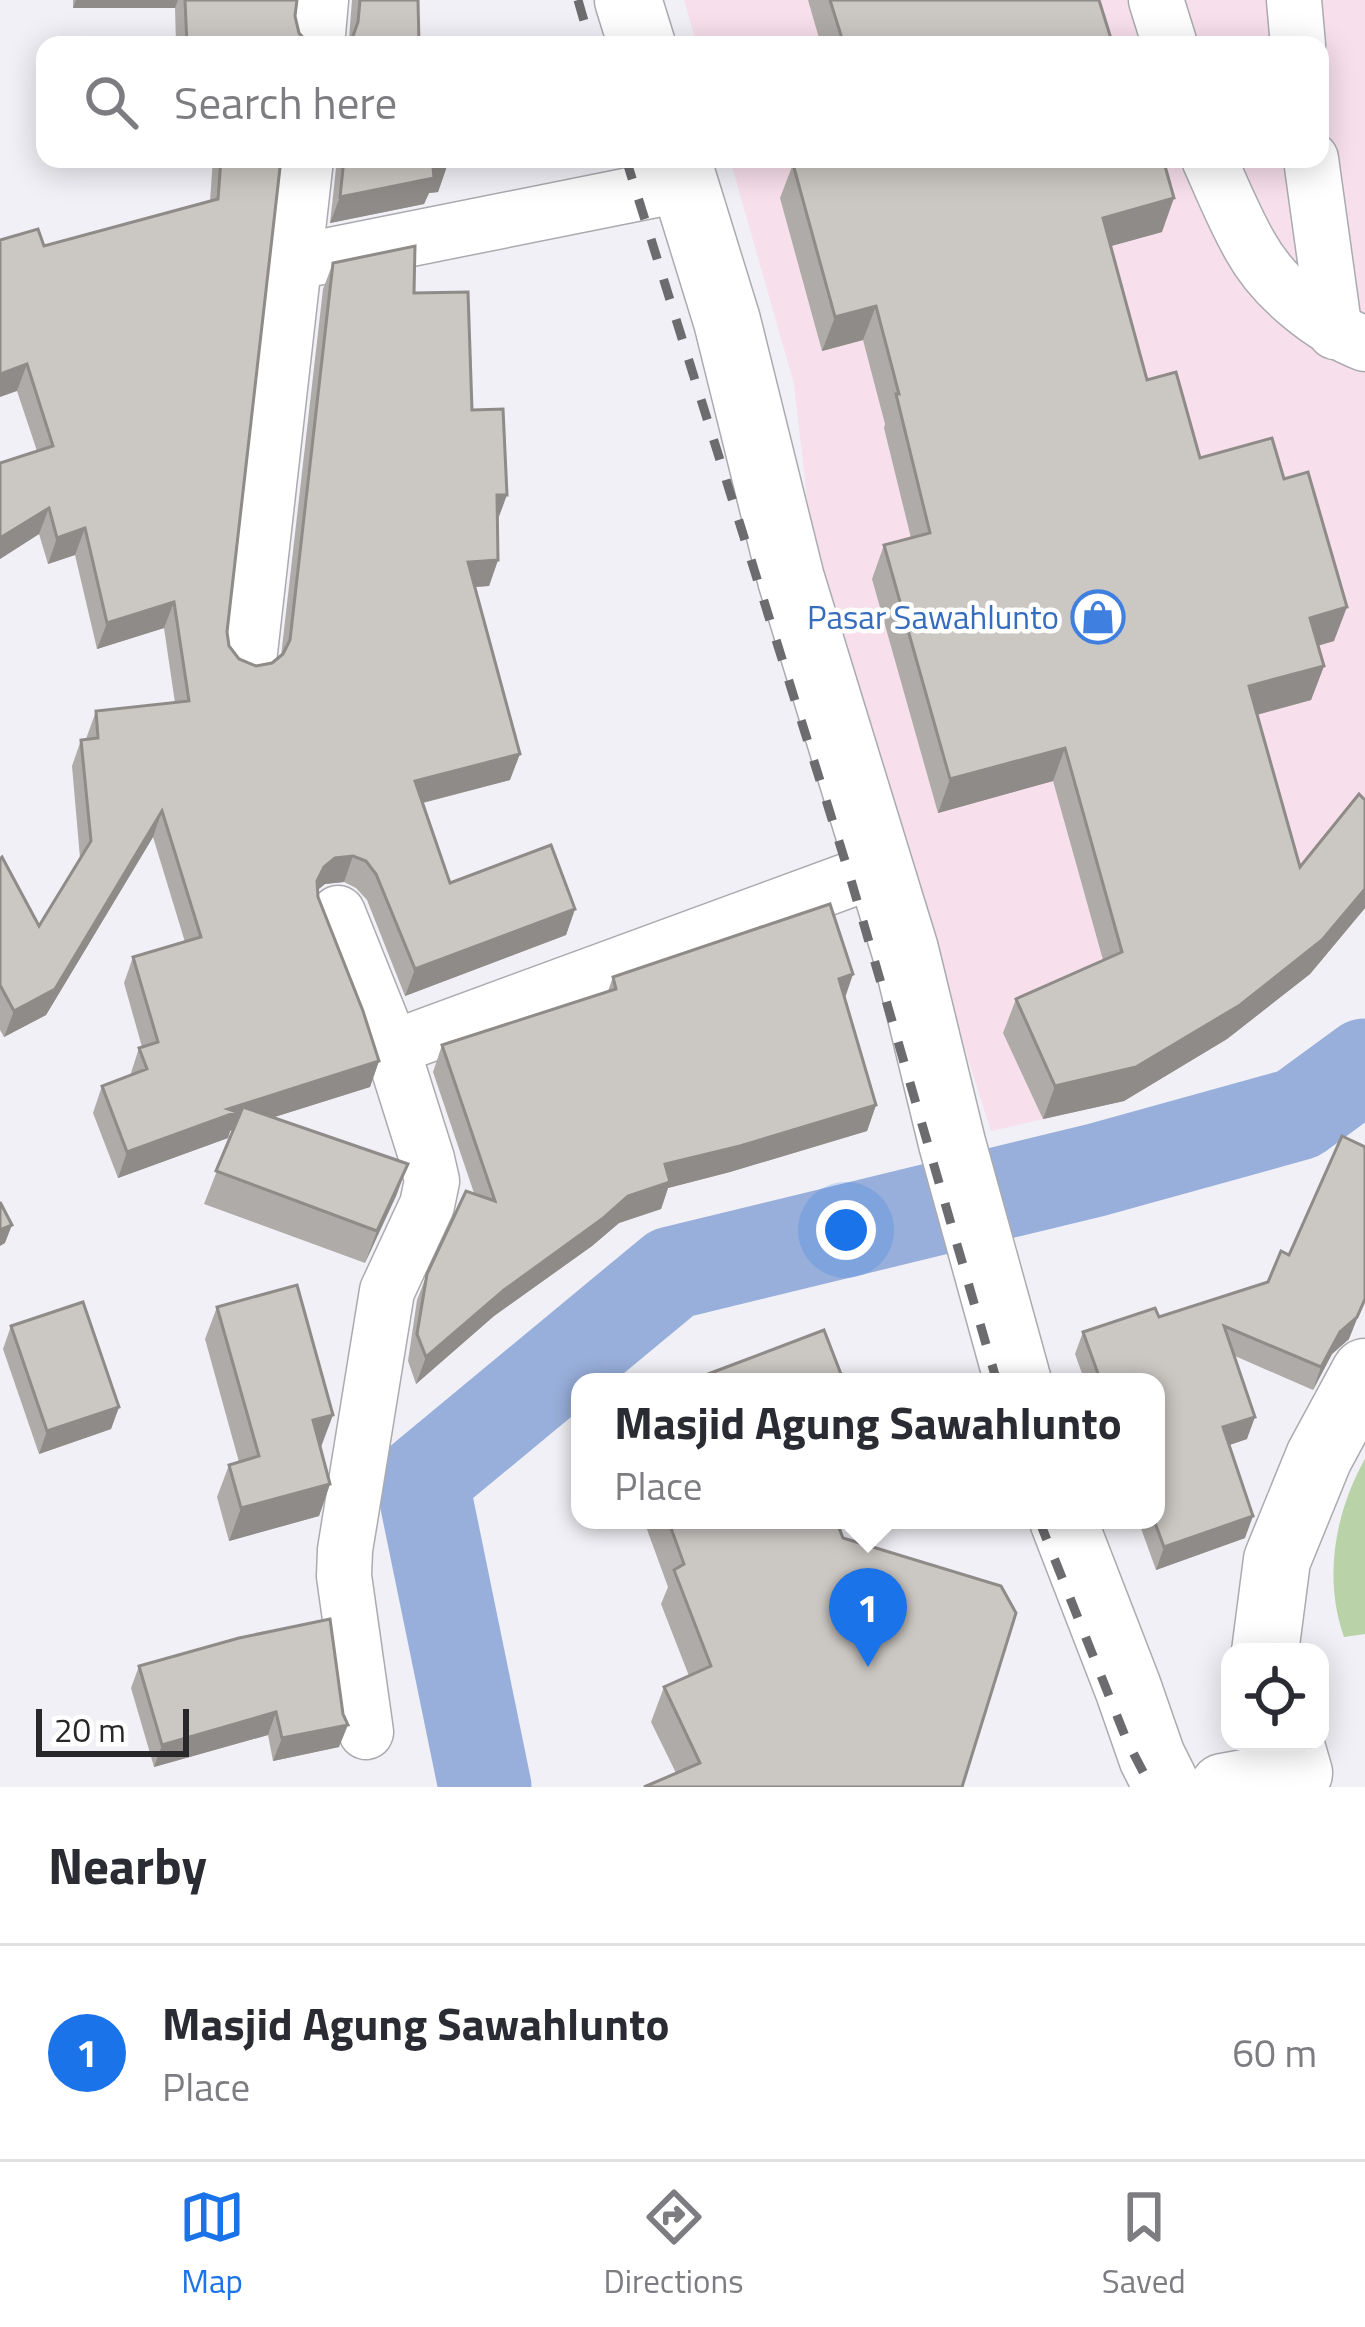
<!DOCTYPE html>
<html lang="en">
<head>
<meta charset="utf-8">
<style>
	:root { --surface:#fff; --page:#f2f2f3; --text:#2b2b33; --muted:#7c7c81; --line:#e1e1e2; --accent:#1a73e8 }
	body { margin:0; font-family:"Titillium Web",sans-serif; background:var(--page); color:var(--text) }
	.controls { position:absolute; right:36px; bottom:36px; display:grid; overflow:hidden; border-radius:24px; box-shadow:0 6px 30px #0003 }
	.controls button { width:108px; height:108px; display:grid; place-items:center; padding:0; border:0; border-bottom:3px solid var(--line); background:var(--surface); color:var(--text); font:60px sans-serif }
	.scale { position:absolute; left:36px; bottom:30px; width:153px; box-sizing:border-box; padding-left:12px; border:6px solid #28282a; border-top:0; font-size:33px; line-height:42px; white-space:nowrap; color:#28282a; -webkit-text-stroke:9px #fff; paint-order:stroke }
	.you { position:absolute; left:846px; top:1230px; width:42px; height:42px; margin:-30px; border:9px solid #fff; border-radius:50%; background:#1a73e8; box-shadow:0 0 0 18px #1a73e833 }
	.badge { display:grid; place-items:center; width:78px; height:78px; border-radius:50%; background:var(--accent); color:#fff; font-size:39px; font-weight:700 }
	.pin { position:absolute; translate:-50% -99px; filter:drop-shadow(0 3px 6px #0008) }
	.pin::after { content:''; position:absolute; top:63px; width:42px; height:36px; background:inherit; clip-path:polygon(0 0,100% 0,50% 100%) }
	.popup { position:absolute; left:571px; top:1373px; width:594px; height:156px; box-sizing:border-box; display:grid; place-content:center; border-radius:24px; background:var(--surface); filter:drop-shadow(0 3px 9px #0005); font-size:39px; white-space:nowrap; color:var(--muted) }
	.popup b { font-size:45px; color:var(--text) }
	.popup::after { content:''; position:absolute; left:50%; top:100%; margin-left:-24px; border:24px solid transparent; border-top-color:var(--surface) }
	.list { margin:0; padding:0; list-style:none }
	h2 { display:flex; justify-content:space-between; align-items:center; height:156px; margin:0; padding:0 48px; font-size:51px }
	h2 small { font-size:39px; font-weight:400; color:var(--muted) }
	.list li { display:grid; grid-template-columns:78px 1fr auto; gap:36px; align-items:center; box-sizing:border-box; height:216px; padding:0 48px; border-top:3px solid var(--line) }
	.list b { display:block; font-size:45px; white-space:nowrap }
	.list p { margin:0; font-size:39px; white-space:nowrap; color:var(--muted) }
	.list em { font-size:39px; font-style:normal; color:var(--muted) }
	.icon { flex:none; width:66px; height:66px; fill:none; stroke:currentColor; stroke-width:2; stroke-linecap:round; stroke-linejoin:round }
	.map { position:relative; flex:none; width:1365px; height:1787px; overflow:hidden }
	.search { position:absolute; background:var(--surface); box-shadow:0 6px 30px #0003; left:36px; right:36px; top:36px; height:132px; display:flex; align-items:center; gap:30px; box-sizing:border-box; padding:0 42px; border-radius:24px; color:var(--muted); font-size:45px }
	.sheet { height:372px; background:var(--surface) }
	nav { display:flex; justify-content:space-around; align-items:center; box-sizing:border-box; height:168px; border-top:3px solid var(--line); background:var(--surface); font-size:33px; color:var(--muted) }
	nav a { display:grid; justify-items:center; gap:6px }
	nav .on { color:var(--accent) }
	.map>svg:first-child { display:block }
</style>
</head>
<body>
<div class="map">
<svg width="1365" height="1787" viewBox="0 0 1365 1787">
	<rect width="100%" height="100%" fill="#f0f0f6"/>
	<polygon fill="#f7dfeb" points="684,0 1365,0 1365,908 1310,974 1227,1039 1124,1101 991,1131 848,684 813,550 794,384 730,159 1320,159 1320,45 697,45"/>
	<path fill="#b9d2a7" d="M1365,1459v175l-21,3c-21,-59 -9,-125 21,-178z"/>
	<g fill="none" stroke-linecap="round" stroke-linejoin="round">
		<polyline stroke="#98afdb" stroke-width="93" points="485,1787 422,1480 672,1273 1096,1170 1298,1114 1365,1065"/>
		<g stroke="#aaabaf" stroke-width="57">
			<g id="street">
				<polyline points="1156,0 1170,45"/>
				<polyline points="1294,0 1298,45"/>
				<polyline points="317,45 321,0"/>
				<path d="M1209,159c13,29 25,59 41,87 23,42 71,81 115,98"/>
				<polyline points="1311,159 1335,332"/>
				<polyline points="296,262 685,184"/>
				<polyline points="249,661 306,159"/>
				<polyline points="338,913 392,1048 427,1159 432,1181 427,1205 387,1291 345,1550 344,1576 366,1732"/>
				<polyline points="392,1048 879,869"/>
			</g>
		</g>
		<g stroke="#aaabaf" stroke-width="69">
			<g id="secondary">
				<polyline points="628,0 642,45"/>
				<polyline points="677,159 727,321 791,579 905,950 952,1143 1018,1382"/>
				<polyline points="1063,1520 1128,1688 1152,1757 1167,1787"/>
				<polyline points="1265,1652 1277,1560 1319,1457 1365,1372"/>
				<polyline points="1223,1787 1299,1773 1290,1742"/>
			</g>
		</g>
		<use href="#street" stroke="#fff" stroke-width="54"/>
		<use href="#secondary" stroke="#fff" stroke-width="66"/>
		<g stroke="#6c6c6f" stroke-width="9" stroke-dasharray="21 21" stroke-linecap="butt">
			<polyline points="578,0 591,45"/>
			<polyline points="626,159 851,880 997,1382"/>
			<polyline points="1039,1520 1127,1741 1151,1787"/>
		</g>
	</g>
	<g fill="#afaba8">
		<polygon points="73,0 297,0 295,16 299,33 310,45 176,45 175,8 73,8"/>
		<polygon points="352,0 418,0 419,44 349,39"/>
		<polygon points="808,0 1099,0 1113,45 821,45"/>
		<polygon points="213,159 281,159 227,632 229,646 239,659 256,666 272,663 281,656 323,289 333,263 414,293 472,410 498,520 498,560 489,586 475,587 510,780 423,803 450,883 575,909 566,935 405,996 367,900 356,888 344,882 325,884 317,890 318,897 379,1061 370,1087 274,1117 408,1164 396,1196 365,1263 204,1204 233,1130 230,1131 228,1138 118,1178 93,1113 102,1086 130,1076 139,1048 142,1047 124,983 133,957 185,942 153,837 46,1015 4,1037 0,1030 0,859 39,926 80,858 72,766 81,740 86,739 96,711 175,703 164,628 97,649 75,555 48,564 39,534 0,559 0,463 37,451 17,391 44,246 210,201"/>
		<polygon points="337,159 447,159 447,166 438,192 429,193 424,204 330,223"/>
		<polygon points="793,164 1162,232 1110,246 1147,380 1200,458 1334,641 1318,646 1324,666 1311,700 1257,715 1300,867 1365,800 1365,908 1310,974 1227,1039 1124,1101 1043,1119 1003,1033 1016,999 1103,960 1053,781 938,813 872,579 884,545 911,538 884,428 885,424 863,340 822,351 780,198"/>
		<polygon points="853,974 844,998 876,1105 867,1131 730,1172 668,1188 661,1209 619,1223 592,1246 494,1316 416,1384 408,1361 417,1300 427,1274 474,1193 433,1072 442,1045 608,991 613,977"/>
		<polygon points="1268,1282 1349,1339 1332,1354 1313,1390 1235,1356 1247,1439 1229,1445 1245,1538 1156,1570 1138,1520 1156,1520 1156,1382 1085,1382 1075,1354 1083,1332 1159,1317"/>
		<polygon points="217,1307 321,1447 330,1484 319,1516 229,1541 217,1497 229,1465 239,1462 205,1339"/>
		<polygon points="11,1326 119,1407 111,1429 39,1454 3,1349"/>
		<polygon points="635,1520 836,1520 843,1538 1016,1613 676,1773 651,1722 664,1687 689,1676 661,1604 668,1587 645,1524 638,1527"/>
		<polygon points="239,1638 339,1747 273,1761 268,1735 154,1767 131,1688 139,1666"/>
	</g>
	<g fill="#8e8b88">
		<polygon points="76,0 178,0 175,8 73,8"/>
		<polygon points="447,166 438,192 429,193 424,204 330,223 340,197 433,167"/>
		<polygon points="1174,198 1162,232 1090,252 1103,218"/>
		<polygon points="876,306 863,340 822,351 835,317"/>
		<polygon points="27,364 17,391 0,397 0,374"/>
		<polygon points="497,495 507,495 497,522"/>
		<polygon points="49,508 39,534 0,559 0,538"/>
		<polygon points="85,528 75,555 48,564 57,538"/>
		<polygon points="498,560 489,586 459,588 468,562"/>
		<polygon points="174,602 164,628 97,649 107,623"/>
		<polygon points="1347,607 1334,641 1298,651 1310,618"/>
		<polygon points="1324,666 1311,700 1237,720 1249,686"/>
		<polygon points="1065,748 1053,781 938,813 950,779"/>
		<polygon points="520,754 510,780 406,807 415,781"/>
		<polygon points="162,811 153,837 46,1015 4,1037 14,1011"/>
		<polygon points="353,856 344,882 325,884 314,893 317,881 324,867 335,858"/>
		<polygon points="1365,889 1365,908 1310,974 1227,1039 1124,1101 1043,1119 1055,1086"/>
		<polygon points="575,909 566,935 405,996 415,969"/>
		<polygon points="853,974 844,1001 839,979"/>
		<polygon points="379,1061 370,1087 230,1131 228,1138 118,1178 127,1152 228,1109"/>
		<polygon points="876,1105 867,1131 730,1172 668,1188 661,1209 619,1223 592,1246 494,1316 416,1384 426,1357 504,1290 665,1164"/>
		<polygon points="408,1164 396,1196 365,1263 377,1231"/>
		<polygon points="12,1225 5,1243 0,1246 0,1230"/>
		<polygon points="1365,1299 1349,1339 1332,1354 1313,1390 1321,1367 1340,1332"/>
		<polygon points="119,1407 111,1429 39,1454 47,1431"/>
		<polygon points="333,1415 321,1447 313,1420"/>
		<polygon points="1255,1417 1247,1439 1215,1450 1223,1427"/>
		<polygon points="330,1484 319,1516 229,1541 241,1508"/>
		<polygon points="1253,1516 1245,1538 1156,1570 1164,1547"/>
		<polygon points="276,1712 268,1735 154,1767 162,1745"/>
		<polygon points="348,1725 339,1747 273,1761 282,1738"/>
	</g>
	<g fill="#cbc7c3" stroke="#8e8b88" stroke-width="3">
		<polygon points="185,0 297,0 295,16 299,33 310,45 187,45"/>
		<polygon points="360,0 418,0 419,44 443,43 443,45 343,45 353,36 358,22"/>
		<polygon points="830,0 1099,0 1113,45 844,45"/>
		<polygon points="221,159 281,159 227,632 229,646 239,659 256,666 272,663 283,654 290,640 333,263 415,246 414,293 468,292 472,410 503,409 507,495 497,495 498,560 468,562 520,754 415,781 450,883 551,845 575,909 415,969 376,874 366,861 353,856 335,858 324,867 317,881 318,897 363,1011 379,1061 228,1109 237,1112 127,1152 102,1086 147,1069 139,1048 158,1042 133,957 201,937 162,811 55,989 14,1011 0,985 0,859 2,857 39,926 91,841 81,740 98,738 96,711 189,701 174,602 107,623 85,528 57,538 49,508 0,538 0,463 53,446 27,364 0,374 0,240 38,229 44,246 218,199"/>
		<polygon points="344,159 447,159 447,166 433,167 434,178 340,197"/>
		<polygon points="812,159 1163,159 1174,198 1103,218 1147,380 1176,372 1200,458 1272,438 1284,479 1308,472 1347,607 1310,618 1324,666 1249,686 1300,867 1359,794 1365,800 1365,889 1322,940 1240,1005 1136,1067 1055,1086 1016,999 1122,952 1065,748 950,779 884,545 930,533 896,394 899,394 876,306 835,317 793,164"/>
		<polygon points="830,904 853,974 839,979 876,1105 740,1146 665,1164 670,1182 628,1196 602,1219 504,1290 426,1357 417,1334 427,1274 466,1191 495,1201 442,1045 616,989 613,977"/>
		<polygon points="243,1107 408,1164 377,1231 216,1171"/>
		<polygon points="1342,1136 1365,1147 1365,1299 1357,1317 1340,1332 1321,1367 1224,1326 1255,1417 1223,1427 1253,1516 1164,1547 1154,1520 1156,1520 1156,1382 1101,1382 1083,1332 1155,1308 1159,1317 1268,1282 1281,1251 1289,1255"/>
		<polygon points="0,1202 12,1225 0,1230"/>
		<polygon points="297,1285 333,1415 313,1420 330,1484 241,1508 229,1465 259,1456 217,1307"/>
		<polygon points="83,1302 119,1407 47,1431 11,1326"/>
		<polygon points="824,1330 844,1382 687,1382"/>
		<polygon points="668,1520 836,1520 843,1538 1001,1586 1016,1613 962,1787 644,1787 700,1763 664,1687 711,1666 674,1570 684,1564"/>
		<polygon points="330,1619 343,1714 348,1725 282,1738 276,1712 162,1745 139,1666 239,1638"/>
	</g>
	<defs>
		<g id="shop-ring" transform="scale(2.7)"><circle r="9.5" fill="#fff" stroke="#3f7fe0" stroke-width="1.5"/><path d="M-5-2.5h2.3a2.7 3.5 0 0 1 5.4 0H5L5.5 6h-11ZM-1.5-2.5h3a1.5 2.3 0 0 0-3 0Z" fill="#3f7fe0"/></g>
	</defs>
	<g fill-rule="evenodd">
		<use href="#shop-ring" x="1098" y="617"/>
	</g>
	<g text-anchor="middle" dominant-baseline="central" stroke-width="9" stroke-linejoin="round" paint-order="stroke">
		<g font-size="33" fill="#366cbe" stroke="#fff" text-anchor="end">
			<text x="1059" y="617">Pasar Sawahlunto</text>
		</g>
	</g>
</svg>
<div class="controls">
<button><svg class="icon" aria-label="locate" viewBox="0 0 24 24"><circle cx="12" cy="12" r="6"/><path d="M12 2v4M12 18v4M2 12h4M18 12h4"/></svg></button>
</div>
<div class="scale">20 m</div>
<div class="you"></div>
<div class="pin badge" style="left:868px;top:1667px">1</div>
<div class="popup"><b>Masjid Agung Sawahlunto</b>Place</div>
<div class="search"><svg class="icon" aria-label="search" viewBox="0 0 24 24"><circle cx="10" cy="10" r="6"/><path d="M15 15l6 6"/></svg>Search here</div>
</div>
<section class="sheet">
<h2>Nearby<small></small></h2>
<ul class="list">
<li><span class="badge">1</span><div><b>Masjid Agung Sawahlunto</b><p>Place</p></div><em>60 m</em></li>
</ul>
</section>
<nav>
<a class="on"><svg class="icon" aria-label="map" viewBox="0 0 24 24"><path d="M3 6l6-2 6 2 6-2v14l-6 2-6-2-6 2zM9 4v14M15 6v14"/></svg>Map</a>
<a><svg class="icon" aria-label="directions" viewBox="0 0 24 24"><path d="M12 3l9 9-9 9-9-9zM9 14v-3h6M13 9l2 2-2 2"/></svg>Directions</a>
<a><svg class="icon" aria-label="saved" viewBox="0 0 24 24"><path d="M7 4h10v16l-5-4-5 4z"/></svg>Saved</a>
</nav>
</body>
</html>
